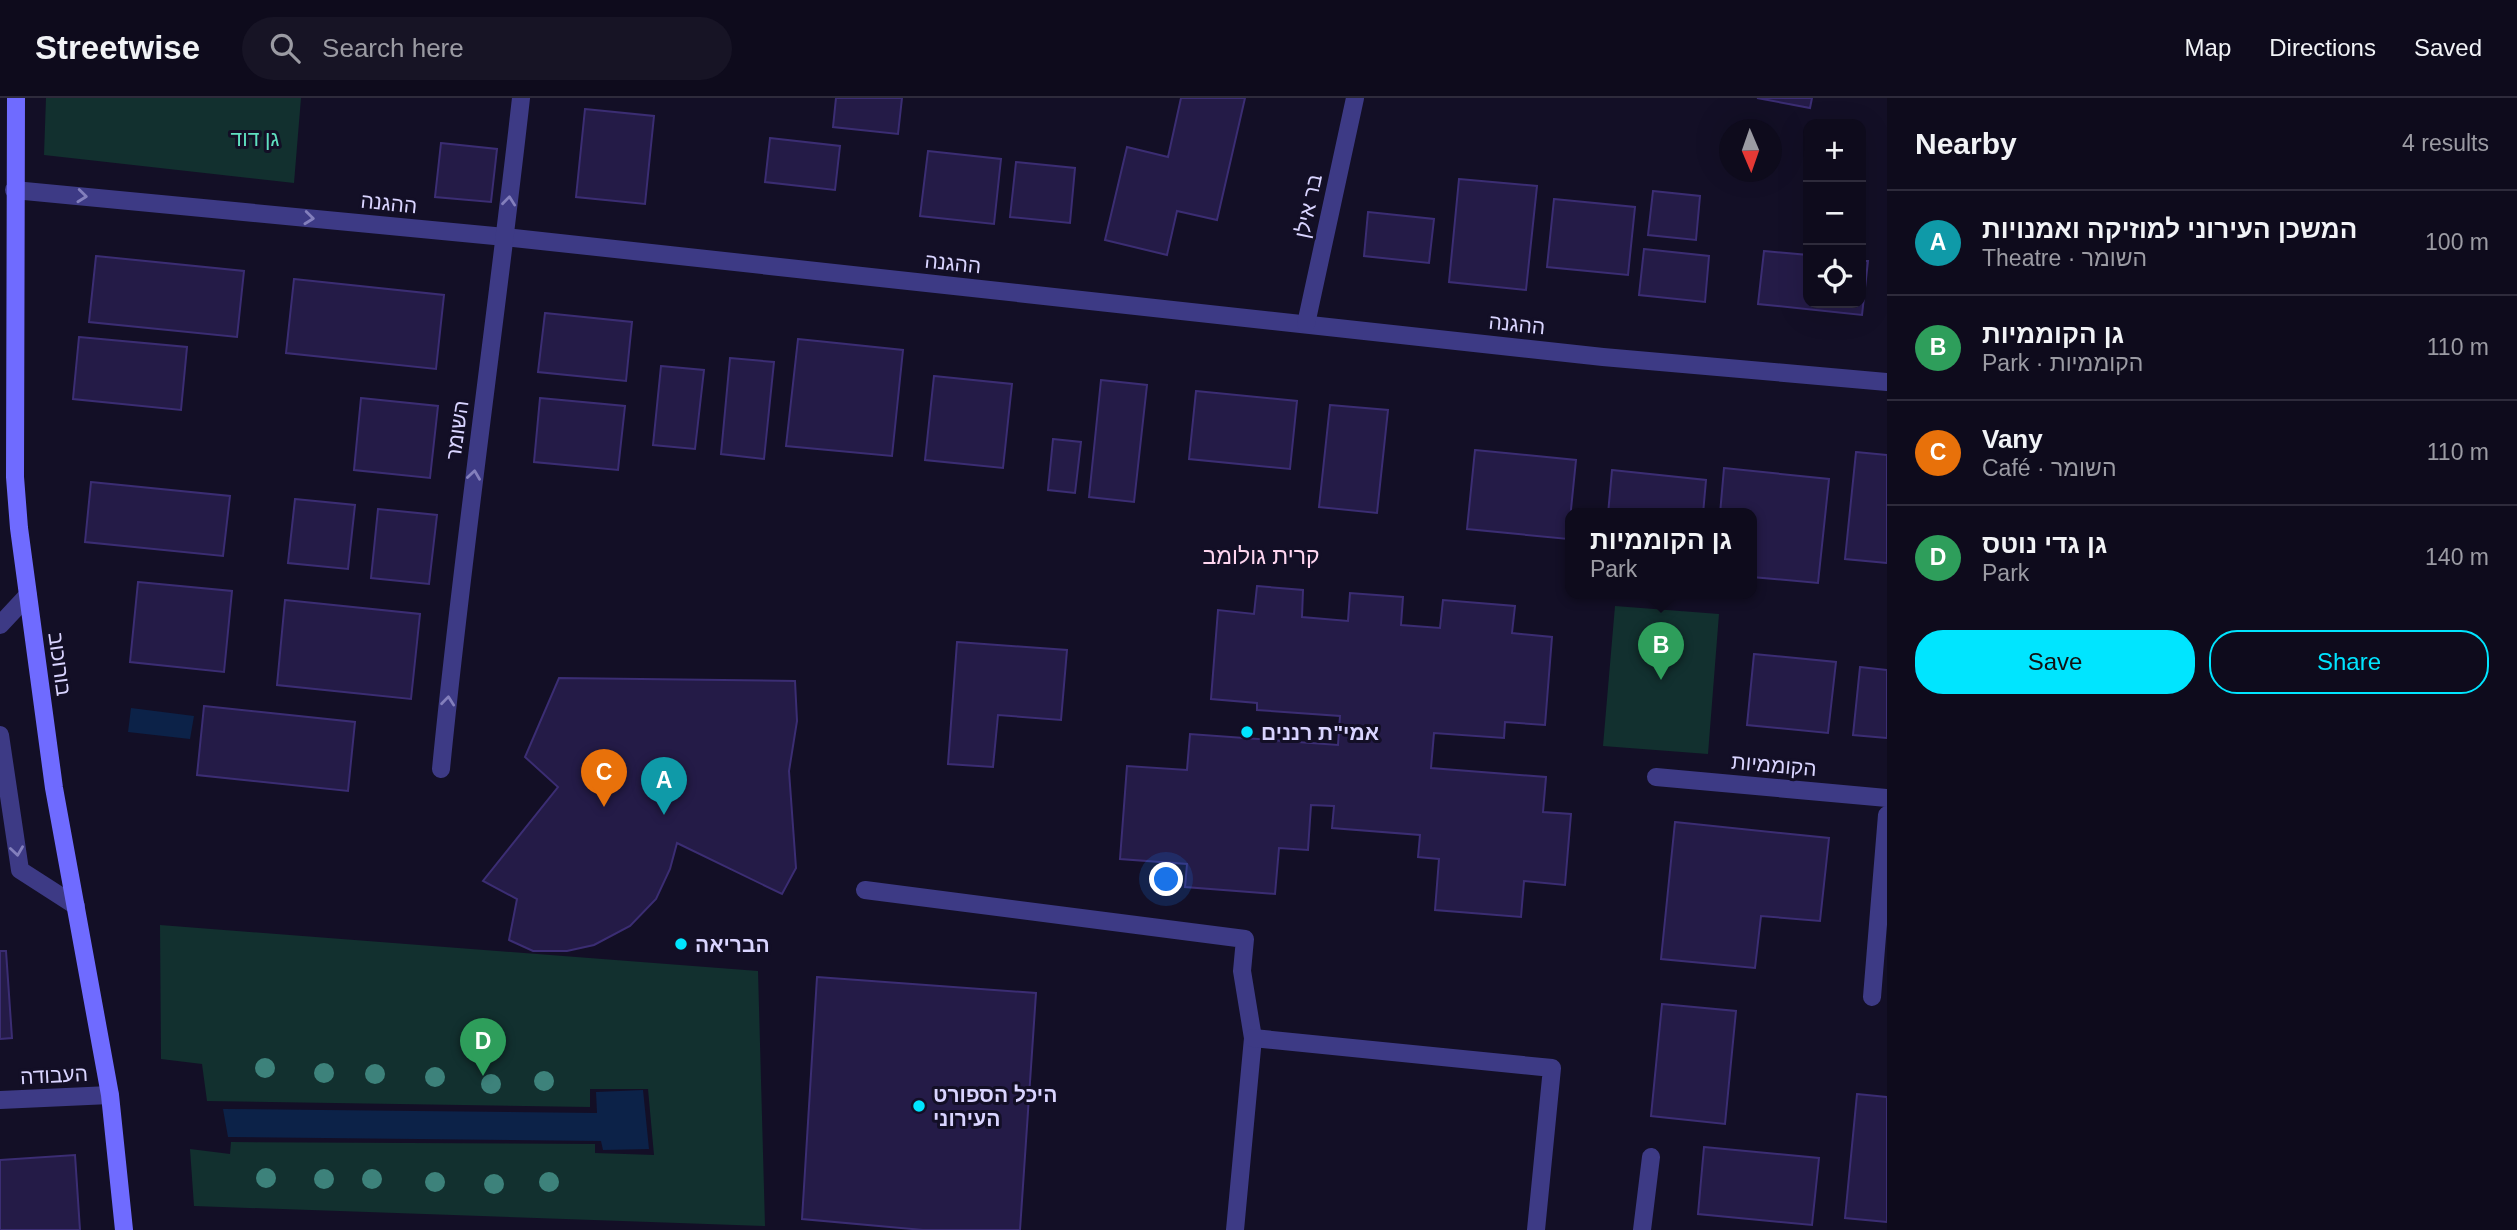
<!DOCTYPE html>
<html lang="en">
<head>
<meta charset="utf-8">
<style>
	:root { --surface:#0e0b1c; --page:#171425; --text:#f1f3f6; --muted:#9b9ba3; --line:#2e2b3b; --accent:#00e5ff }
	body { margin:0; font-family:Arial,Heebo,sans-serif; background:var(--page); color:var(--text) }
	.controls { position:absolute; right:21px; top:21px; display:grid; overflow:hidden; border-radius:14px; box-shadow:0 7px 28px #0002 }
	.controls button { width:63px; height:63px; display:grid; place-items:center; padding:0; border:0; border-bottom:2px solid var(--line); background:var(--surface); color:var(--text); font:35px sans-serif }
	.compass { position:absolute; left:1719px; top:21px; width:63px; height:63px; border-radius:50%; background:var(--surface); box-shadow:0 7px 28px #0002; rotate:178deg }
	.you { position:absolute; left:1167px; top:782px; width:24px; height:24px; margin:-18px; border:5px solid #fff; border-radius:50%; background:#1a73e8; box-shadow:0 0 0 10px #1a73e833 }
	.badge { display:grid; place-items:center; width:46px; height:46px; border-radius:50%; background:var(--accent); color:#fff; font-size:23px; font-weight:700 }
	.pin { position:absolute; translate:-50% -58px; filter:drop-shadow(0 2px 4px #0008) }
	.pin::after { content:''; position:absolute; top:37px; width:24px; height:21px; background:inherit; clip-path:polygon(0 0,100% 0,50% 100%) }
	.popup { position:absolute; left:1565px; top:410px; width:192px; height:91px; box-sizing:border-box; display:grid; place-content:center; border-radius:14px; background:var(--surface); filter:drop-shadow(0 2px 5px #0005); font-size:23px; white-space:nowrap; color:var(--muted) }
	.popup b { font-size:26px; color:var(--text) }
	.popup::after { content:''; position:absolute; left:50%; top:100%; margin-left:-14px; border:14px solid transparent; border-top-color:var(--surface) }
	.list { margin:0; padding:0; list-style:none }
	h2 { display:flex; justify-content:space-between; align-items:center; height:91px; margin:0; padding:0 28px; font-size:30px }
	h2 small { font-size:23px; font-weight:400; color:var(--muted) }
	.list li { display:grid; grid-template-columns:46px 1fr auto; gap:21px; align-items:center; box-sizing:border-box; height:105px; padding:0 28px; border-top:2px solid var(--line) }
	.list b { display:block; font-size:26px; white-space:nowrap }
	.list p { margin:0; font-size:23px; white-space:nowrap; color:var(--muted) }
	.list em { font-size:23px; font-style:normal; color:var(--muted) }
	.actions { display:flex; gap:14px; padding:21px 28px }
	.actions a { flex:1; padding:16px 0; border:2px solid var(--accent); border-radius:28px; text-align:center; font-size:24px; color:var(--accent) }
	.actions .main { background:var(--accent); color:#111 }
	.icon { flex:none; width:38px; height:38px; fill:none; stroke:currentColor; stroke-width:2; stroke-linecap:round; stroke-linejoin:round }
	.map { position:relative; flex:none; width:1887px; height:1132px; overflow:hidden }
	header { display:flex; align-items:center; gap:42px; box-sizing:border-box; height:98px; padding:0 35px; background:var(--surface); border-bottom:2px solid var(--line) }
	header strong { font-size:33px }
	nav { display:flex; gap:38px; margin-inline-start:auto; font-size:24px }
	.search { width:490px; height:63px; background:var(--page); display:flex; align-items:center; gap:18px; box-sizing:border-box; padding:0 24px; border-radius:38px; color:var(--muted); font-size:26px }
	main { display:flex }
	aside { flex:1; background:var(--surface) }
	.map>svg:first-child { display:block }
</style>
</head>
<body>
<header>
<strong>Streetwise</strong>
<div class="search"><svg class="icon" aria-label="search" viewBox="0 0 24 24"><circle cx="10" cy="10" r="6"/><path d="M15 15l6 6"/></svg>Search here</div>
<nav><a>Map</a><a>Directions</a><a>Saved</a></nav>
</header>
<main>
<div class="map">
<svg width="1887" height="1132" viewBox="0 0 1887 1132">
	<rect width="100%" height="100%" fill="#130f26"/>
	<g fill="#12302f">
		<polygon points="46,0 301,0 294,85 44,57"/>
		<polygon points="1615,508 1719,516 1708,656 1603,648"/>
		<polygon points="160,827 758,873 765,1128 194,1108 190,1051 230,1056 231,1044 595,1046 595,1055 654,1057 648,991 590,991 590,1009 207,1003 202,966 161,961"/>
	</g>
	<g fill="#0c2248">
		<polygon points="131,610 194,618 190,641 128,634"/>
		<polygon points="643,992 649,1051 603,1052 601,1043 228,1039 223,1011 597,1015 596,994"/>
	</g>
	<g fill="#241b47" stroke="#3b2d73" stroke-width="2">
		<polygon points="836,0 902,0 898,36 833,29"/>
		<polygon points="1181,0 1245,0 1217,122 1177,113 1167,157 1105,142 1127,49 1168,59"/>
		<polygon points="1757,0 1812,0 1810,10"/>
		<polygon points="585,11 654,18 645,106 576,99"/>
		<polygon points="770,40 840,48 835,92 765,84"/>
		<polygon points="441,45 497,51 491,104 435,99"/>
		<polygon points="928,53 1001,61 994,126 920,118"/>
		<polygon points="1016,64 1075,70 1070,125 1010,119"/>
		<polygon points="1459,81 1537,88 1526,192 1449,184"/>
		<polygon points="1653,93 1700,98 1696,142 1648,137"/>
		<polygon points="1554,101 1635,109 1628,177 1547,169"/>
		<polygon points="1368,114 1434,121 1429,165 1364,158"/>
		<polygon points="1644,151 1709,158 1705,204 1639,197"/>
		<polygon points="1764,153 1808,157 1808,205 1861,205 1861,163 1868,163 1862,217 1758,206"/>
		<polygon points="96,158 244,173 237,239 89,224"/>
		<polygon points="294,181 444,197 436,271 286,255"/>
		<polygon points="545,215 632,224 626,283 538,274"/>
		<polygon points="79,239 187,249 181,312 73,301"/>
		<polygon points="798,241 903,252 892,358 786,348"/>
		<polygon points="730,260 774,264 764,361 721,356"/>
		<polygon points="661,268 704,272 695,351 653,347"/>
		<polygon points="934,278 1012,286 1003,370 925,362"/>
		<polygon points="1101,282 1147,287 1134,404 1089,399"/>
		<polygon points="1196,293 1297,303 1290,371 1189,361"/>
		<polygon points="361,300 438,308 430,380 354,372"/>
		<polygon points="540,300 625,308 618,372 534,364"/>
		<polygon points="1330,307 1388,312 1377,415 1319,409"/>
		<polygon points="1053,341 1081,344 1075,395 1048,392"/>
		<polygon points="1475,352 1576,362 1568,441 1467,431"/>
		<polygon points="1856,354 1887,357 1887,465 1845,461"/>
		<polygon points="1724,370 1829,381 1818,485 1752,479 1752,416 1720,416"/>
		<polygon points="1612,372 1706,382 1703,416 1608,416"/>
		<polygon points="91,384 230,398 223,458 85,444"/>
		<polygon points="295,401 355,407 348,471 288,465"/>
		<polygon points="378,411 437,417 429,486 371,480"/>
		<polygon points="138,484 232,493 224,574 130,564"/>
		<polygon points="1257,488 1303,492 1302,519 1348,523 1350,495 1403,499 1401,527 1440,530 1443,502 1515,508 1512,535 1552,539 1545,627 1505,624 1504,640 1434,635 1431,670 1546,679 1543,714 1571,716 1565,787 1524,783 1521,819 1435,812 1439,761 1418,759 1420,737 1332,730 1334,708 1311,707 1308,752 1279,750 1275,796 1185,789 1187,766 1120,761 1127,668 1187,672 1190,636 1338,647 1340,618 1257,612 1257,605 1211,601 1218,512 1254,516"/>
		<polygon points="285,502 420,516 411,601 277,587"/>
		<polygon points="957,544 1067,552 1061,622 998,617 993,669 948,666"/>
		<polygon points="1754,556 1836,564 1828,635 1747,627"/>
		<polygon points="1860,569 1887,572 1887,640 1853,637"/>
		<polygon points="559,580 795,583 797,623 789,673 796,770 782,796 677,745 670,771 656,801 630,828 594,847 567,853 533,853 509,842 517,801 483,783 558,689 525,659"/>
		<polygon points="204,608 355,624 348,693 197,677"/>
		<polygon points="1675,724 1829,740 1820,823 1761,818 1755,870 1661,861"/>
		<polygon points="0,853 6,853 12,940 0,941"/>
		<polygon points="817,879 1036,895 1020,1132 923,1132 802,1121"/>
		<polygon points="1662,906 1736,913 1725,1026 1651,1018"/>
		<polygon points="1857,996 1887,999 1887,1124 1845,1120"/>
		<polygon points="1704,1049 1819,1060 1812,1127 1698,1116"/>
		<polygon points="75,1057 80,1132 0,1132 0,1062"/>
	</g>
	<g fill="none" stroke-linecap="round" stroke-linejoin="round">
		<g stroke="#3d3a85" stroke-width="18">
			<polyline points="0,527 28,497"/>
			<polyline points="0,637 20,772 76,808"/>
			<polyline points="865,792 1245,841 1242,873 1253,940 1235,1132"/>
			<polyline points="1253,940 1552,970 1536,1132"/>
		</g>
		<g stroke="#3d3a85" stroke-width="18">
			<polyline points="14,92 505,139 1603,259 1887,284"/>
			<polyline points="1306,226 1355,0"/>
			<path d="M441,671c22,-224 55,-447 80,-671"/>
			<polyline points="1656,679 1887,700"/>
			<polyline points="1872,899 1887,717"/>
			<polyline points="0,1002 110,997"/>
			<polyline points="1642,1132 1651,1059"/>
		</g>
		<polyline stroke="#6f6bff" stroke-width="18" points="16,0 15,379 19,430 54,690 110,997 124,1132"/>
	</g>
	<g fill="#3d827b">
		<circle cx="265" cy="970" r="10"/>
		<circle cx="324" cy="975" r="10"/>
		<circle cx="375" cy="976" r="10"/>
		<circle cx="435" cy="979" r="10"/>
		<circle cx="544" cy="983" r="10"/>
		<circle cx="491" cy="986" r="10"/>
		<circle cx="266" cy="1080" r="10"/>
		<circle cx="324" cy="1081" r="10"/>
		<circle cx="372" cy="1081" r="10"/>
		<circle cx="435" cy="1084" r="10"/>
		<circle cx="549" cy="1084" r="10"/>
		<circle cx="494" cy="1086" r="10"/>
	</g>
	<defs><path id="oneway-chevron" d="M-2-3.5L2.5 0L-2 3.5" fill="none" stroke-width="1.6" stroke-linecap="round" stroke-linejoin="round" transform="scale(1.75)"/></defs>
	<g stroke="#837fbc">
		<use href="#oneway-chevron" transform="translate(82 98) rotate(6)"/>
		<use href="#oneway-chevron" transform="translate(509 103) rotate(-84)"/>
		<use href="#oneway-chevron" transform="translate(309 120) rotate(6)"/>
		<use href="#oneway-chevron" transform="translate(474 377) rotate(-82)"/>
		<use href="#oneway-chevron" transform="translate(448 603) rotate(-84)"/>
		<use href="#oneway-chevron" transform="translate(17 753) rotate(82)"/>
	</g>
	<g fill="#00e5ff" stroke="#130f26" stroke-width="2.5">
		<circle cx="1247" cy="634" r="7"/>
		<circle cx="681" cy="846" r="7"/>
		<circle cx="919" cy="1008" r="7"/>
	</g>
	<g text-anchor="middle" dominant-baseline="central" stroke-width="6" stroke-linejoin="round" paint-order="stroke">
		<g font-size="21" fill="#5fe0c0" stroke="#130f26">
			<text x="255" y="40">גן דוד</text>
		</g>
		<g font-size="21" fill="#d9d4ff" stroke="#130f26">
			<text transform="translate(389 105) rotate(6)">ההגנה</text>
			<text transform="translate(1308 108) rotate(-78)">בר אילן</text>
			<text transform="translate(953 165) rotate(6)">ההגנה</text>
			<text transform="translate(1517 226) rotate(6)">ההגנה</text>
			<text transform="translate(457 332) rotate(-82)">השומר</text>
			<text transform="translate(60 566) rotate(82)">בורוכוב</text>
			<text transform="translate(1774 667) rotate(5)">הקוממיות</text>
			<text transform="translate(54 977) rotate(-3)">העבודה</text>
		</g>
		<g font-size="21" font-weight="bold" fill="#d9d4ff" stroke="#130f26" text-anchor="start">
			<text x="1261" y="634">אמי"ת רננים</text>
			<text x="695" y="846">הבריאה</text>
			<text x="933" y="996">היכל הספורט<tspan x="933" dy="24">העירוני</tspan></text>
		</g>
		<g font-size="23" fill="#ffd6f0" stroke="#130f26">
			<text x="1261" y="458">קרית גולומב</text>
		</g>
	</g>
</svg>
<div class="controls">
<button>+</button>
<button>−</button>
<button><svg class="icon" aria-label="locate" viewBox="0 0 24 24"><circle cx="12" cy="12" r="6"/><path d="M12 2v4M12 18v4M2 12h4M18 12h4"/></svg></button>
</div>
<svg class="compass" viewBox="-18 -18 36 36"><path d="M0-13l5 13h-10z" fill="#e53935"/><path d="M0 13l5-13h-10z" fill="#9b9ba3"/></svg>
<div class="you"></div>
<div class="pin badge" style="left:664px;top:717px;background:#0f9aa8">A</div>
<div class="pin badge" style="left:1661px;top:582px;background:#2e9e5b">B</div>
<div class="popup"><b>גן הקוממיות</b>Park</div>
<div class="pin badge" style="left:604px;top:709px;background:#e8710a">C</div>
<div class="pin badge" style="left:483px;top:978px;background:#2e9e5b">D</div>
</div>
<aside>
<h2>Nearby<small>4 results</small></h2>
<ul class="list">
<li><span class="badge" style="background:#0f9aa8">A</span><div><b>המשכן העירוני למוזיקה ואמנויות</b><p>Theatre · השומר</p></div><em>100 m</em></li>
<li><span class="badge" style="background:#2e9e5b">B</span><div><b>גן הקוממיות</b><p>Park · הקוממיות</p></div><em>110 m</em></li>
<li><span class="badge" style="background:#e8710a">C</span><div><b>Vany</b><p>Café · השומר</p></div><em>110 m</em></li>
<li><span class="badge" style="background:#2e9e5b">D</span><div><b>גן גדי נוטס</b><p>Park</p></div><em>140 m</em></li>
</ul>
<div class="actions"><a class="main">Save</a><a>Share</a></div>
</aside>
</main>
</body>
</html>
